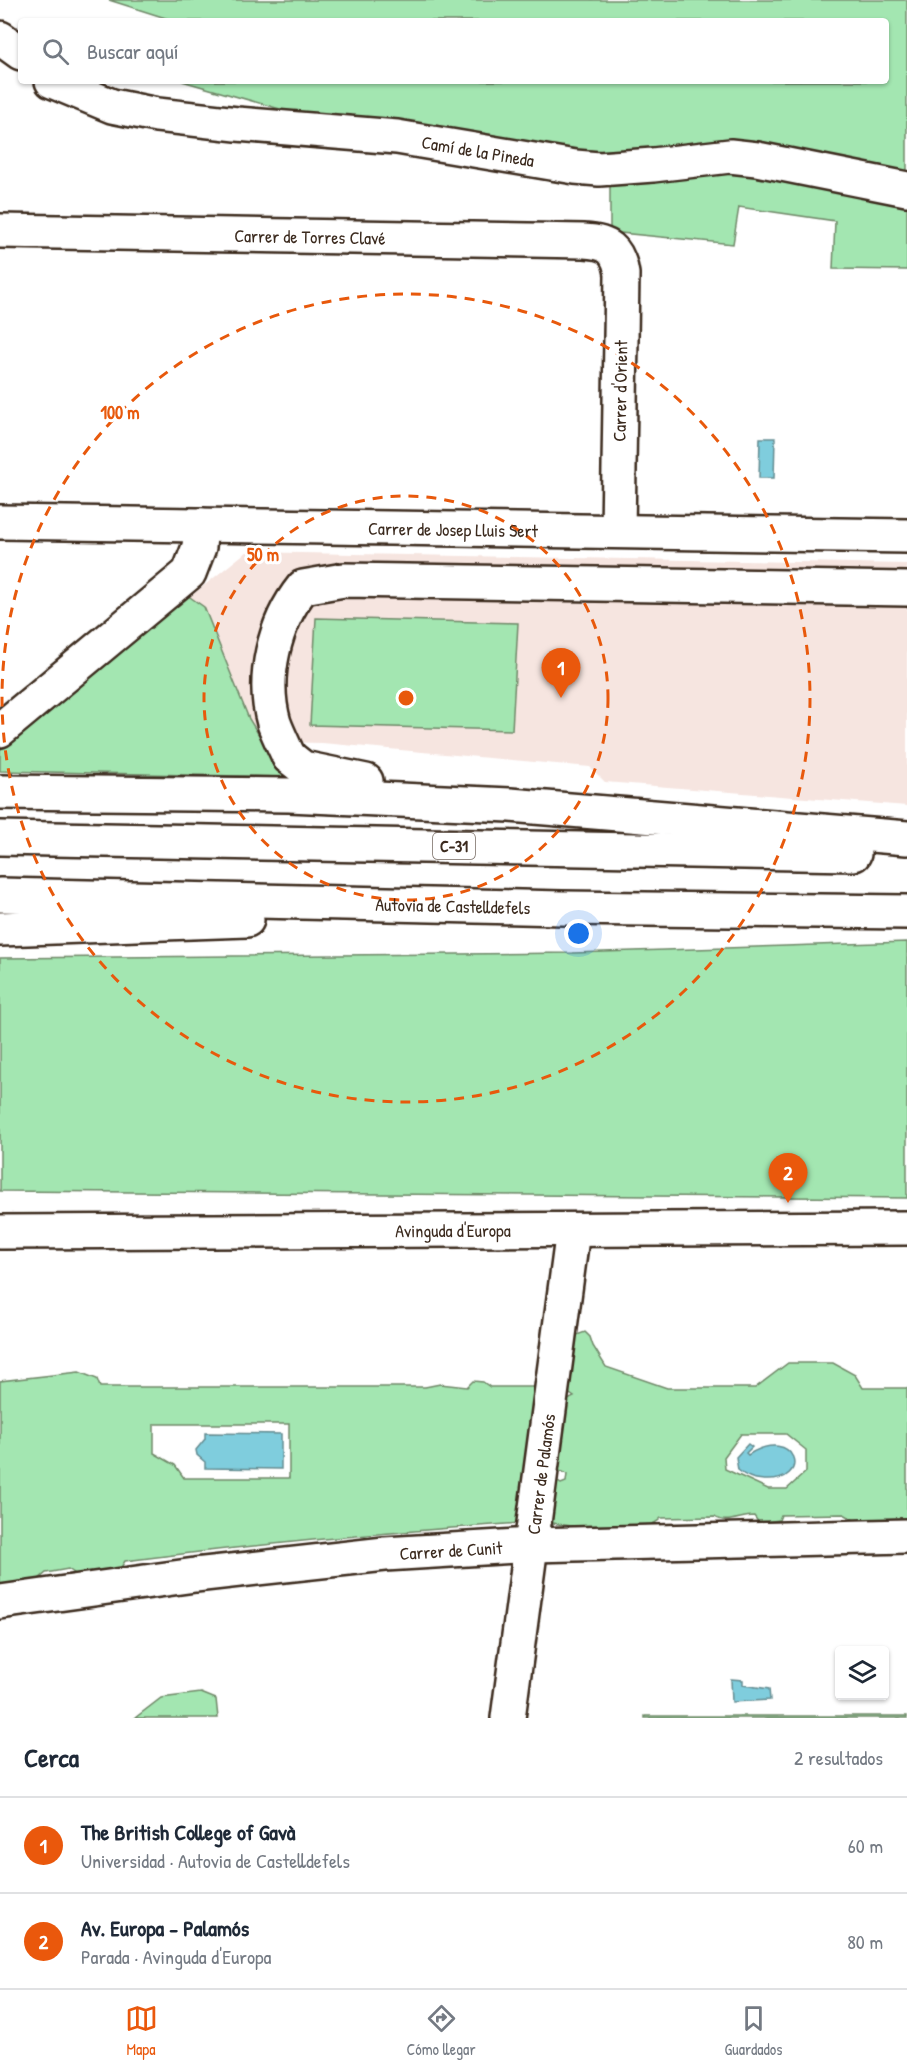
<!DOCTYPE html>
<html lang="es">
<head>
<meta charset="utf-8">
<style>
	:root { --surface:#fff; --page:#f6f6f7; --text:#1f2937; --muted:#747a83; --line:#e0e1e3; --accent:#ea580c }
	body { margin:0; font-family:"Patrick Hand",sans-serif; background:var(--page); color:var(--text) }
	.controls { position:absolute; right:18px; bottom:18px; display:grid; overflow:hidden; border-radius:6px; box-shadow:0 2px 4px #0004 }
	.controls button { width:54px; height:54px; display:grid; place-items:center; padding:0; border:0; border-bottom:2px solid var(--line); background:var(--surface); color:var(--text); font:30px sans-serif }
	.you { position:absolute; left:579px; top:934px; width:21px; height:21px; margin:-15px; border:4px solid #fff; border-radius:50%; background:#1a73e8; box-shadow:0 0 0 9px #1a73e833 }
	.badge { display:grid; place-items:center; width:39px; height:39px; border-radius:50%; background:var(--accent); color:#fff; font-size:20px; font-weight:700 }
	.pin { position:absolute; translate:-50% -50px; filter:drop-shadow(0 2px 3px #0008) }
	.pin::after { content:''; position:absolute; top:32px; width:21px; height:18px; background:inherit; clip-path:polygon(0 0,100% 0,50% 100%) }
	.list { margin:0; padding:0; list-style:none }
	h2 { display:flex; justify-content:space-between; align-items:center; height:78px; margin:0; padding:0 24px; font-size:26px }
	h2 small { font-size:20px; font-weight:400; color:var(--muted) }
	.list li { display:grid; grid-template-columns:39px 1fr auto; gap:18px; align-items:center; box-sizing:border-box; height:96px; padding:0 24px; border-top:2px solid var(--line) }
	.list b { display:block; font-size:22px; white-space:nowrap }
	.list p { margin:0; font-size:20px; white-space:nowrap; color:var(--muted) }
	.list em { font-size:20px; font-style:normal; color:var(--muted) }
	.icon { flex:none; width:33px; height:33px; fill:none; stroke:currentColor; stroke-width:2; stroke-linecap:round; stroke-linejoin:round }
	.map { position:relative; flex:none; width:907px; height:1718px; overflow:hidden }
	.search { position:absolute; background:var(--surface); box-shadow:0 2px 4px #0004; left:18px; right:18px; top:18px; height:66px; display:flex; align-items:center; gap:15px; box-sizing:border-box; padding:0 21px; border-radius:6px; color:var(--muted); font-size:22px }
	.sheet { height:270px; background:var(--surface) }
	nav { display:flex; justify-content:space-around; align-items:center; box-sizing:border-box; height:84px; border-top:2px solid var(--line); background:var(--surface); font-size:16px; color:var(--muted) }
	nav a { display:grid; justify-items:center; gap:3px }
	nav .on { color:var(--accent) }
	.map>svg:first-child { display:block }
</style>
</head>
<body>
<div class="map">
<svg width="907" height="1718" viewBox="0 0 907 1718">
	<rect width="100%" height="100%" fill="#fff"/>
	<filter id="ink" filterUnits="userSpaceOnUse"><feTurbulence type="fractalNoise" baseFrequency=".0167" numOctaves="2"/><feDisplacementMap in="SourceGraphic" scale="12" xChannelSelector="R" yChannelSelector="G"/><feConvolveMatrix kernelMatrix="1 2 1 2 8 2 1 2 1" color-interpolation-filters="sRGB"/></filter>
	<g filter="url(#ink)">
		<polygon fill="#f6e5e0" points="246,552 907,564 907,806 605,782 590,767 322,743 276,742 155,655 140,637"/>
		<g fill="#a3e6b1" stroke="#6f8868" stroke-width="1.5" fill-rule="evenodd">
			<polygon points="109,0 907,0 907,270 833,269 835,221 739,207 733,244 610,232 610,163 287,111 182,81 886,81 886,21 175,21"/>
			<polygon points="187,595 204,607 249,719 285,777 0,771 0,750"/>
			<polygon points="316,618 518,623 512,730 310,725"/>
			<polygon points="907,942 907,1198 0,1191 0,958 573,953"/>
			<path d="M585,1332l5,5 3,9 13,21 61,21h88l33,-25h45l22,12 8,13h44v137l-39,3 -24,-14 -63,1 -2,5 -20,3 -5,-7c-14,0 -28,9 -39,1l-54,1c-14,18 -91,9 -113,4l7,-42 6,4 5,-2 1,-8 -20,-8 9,-60 18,-9 -10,-7 10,-54zM741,1434h45l20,16v22l-19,17h-19l-43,-20 -1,-12z"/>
			<path d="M79,1372l18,7 3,8h325l15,-3 27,3 6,-6 10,1 7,5h49l-19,136c-132,9 -263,21 -395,38l-5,8 -43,6 -9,-6 -22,4 -21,18 -25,5v-215zM154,1424h135v54h-105l-9,-13 -21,-12z"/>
			<polygon points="201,1693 216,1699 218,1718 135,1718 161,1698"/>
			<rect x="645" y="1716" width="262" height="2"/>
		</g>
		<g fill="#7fcddd" stroke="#648c91" stroke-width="1.5">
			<polygon points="760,438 775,438 774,478 759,478"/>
			<polygon points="205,1433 281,1434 281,1469 205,1468 205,1462 197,1455 196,1450 205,1439"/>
			<path d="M748,1444l4,3 -6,6 2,2c48,-31 66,28 16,25 -11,-1 -18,-3 -26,-10l-2,-13z"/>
			<polygon points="731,1679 743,1680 743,1685 769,1689 770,1700 732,1702"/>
		</g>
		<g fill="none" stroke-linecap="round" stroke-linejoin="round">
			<g stroke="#3b2a1e" stroke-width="38">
				<g id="minor">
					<polyline points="0,38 21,53"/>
					<path id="s1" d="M52,81l60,25 45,9 80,9 160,13 178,30 24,2 54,-4 77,-9 27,3 150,30"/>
					<path id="s2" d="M0,231l584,10c24,1 34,8 38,33l-4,257"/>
					<path id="s3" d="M0,522l907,14"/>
					<path d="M289,757c-5,-11 -11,-23 -15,-34 -13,-45 0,-100 29,-136l41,-7 563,9"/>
					<path id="s4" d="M0,1232l907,-4"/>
					<path id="s5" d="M0,1602l195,-27 190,-21 147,-9 375,-9"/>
					<path id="s6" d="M508,1718l65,-488"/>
				</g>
			</g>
			<g stroke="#3b2a1e" stroke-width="38">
				<g id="highway">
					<polyline points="0,730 189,573 199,547 201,525"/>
					<polyline points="289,757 303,768 366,781"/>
					<polyline points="0,792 289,795 510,805 907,838"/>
					<polyline points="0,838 854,854"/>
					<path id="s7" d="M0,895l562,13 345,4"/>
					<polyline points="0,929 247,920"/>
				</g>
			</g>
			<use href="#minor" stroke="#fff" stroke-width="33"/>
			<use href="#highway" stroke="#fff" stroke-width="33"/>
		</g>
	</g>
	<g fill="none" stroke="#e8590c" stroke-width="3" stroke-dasharray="10 8">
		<circle cx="406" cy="698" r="202"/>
		<circle cx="406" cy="698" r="404"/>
	</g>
	<g text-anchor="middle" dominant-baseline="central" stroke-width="6" stroke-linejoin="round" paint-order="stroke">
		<rect fill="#fff" stroke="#766a62" stroke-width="1.5" x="433" y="833" width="42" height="26" rx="4.5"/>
		<g font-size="16" font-weight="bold" fill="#3b2a1e">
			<text x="454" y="846">C-31</text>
		</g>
		<g font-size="18" fill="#3b2a1e" stroke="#fff">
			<text stroke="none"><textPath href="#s1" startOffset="434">Camí de la Pineda</textPath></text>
			<text stroke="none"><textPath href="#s2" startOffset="310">Carrer de Torres Clavé</textPath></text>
			<text transform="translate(620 391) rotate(-89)">Carrer d'Orient</text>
			<text stroke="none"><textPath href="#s3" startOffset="453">Carrer de Josep Lluis Sert</textPath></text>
			<text stroke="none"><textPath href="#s7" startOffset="453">Autovia de Castelldefels</textPath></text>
			<text stroke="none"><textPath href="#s4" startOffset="453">Avinguda d'Europa</textPath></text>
			<text stroke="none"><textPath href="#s6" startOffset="246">Carrer de Palamós</textPath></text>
			<text stroke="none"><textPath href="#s5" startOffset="454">Carrer de Cunit</textPath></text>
		</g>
	</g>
	<circle cx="406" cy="698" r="9" fill="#e8590c" stroke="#fff" stroke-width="3"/>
	<g font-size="18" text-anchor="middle" font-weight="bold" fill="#e8590c" stroke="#fff" stroke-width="6" stroke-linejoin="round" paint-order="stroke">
		<text x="120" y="419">100 m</text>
		<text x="263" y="561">50 m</text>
	</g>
</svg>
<div class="controls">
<button><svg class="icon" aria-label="layers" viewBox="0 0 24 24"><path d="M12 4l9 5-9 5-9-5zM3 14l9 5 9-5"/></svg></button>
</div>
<div class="you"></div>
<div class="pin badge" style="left:561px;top:698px">1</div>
<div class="pin badge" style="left:788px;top:1203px">2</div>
<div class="search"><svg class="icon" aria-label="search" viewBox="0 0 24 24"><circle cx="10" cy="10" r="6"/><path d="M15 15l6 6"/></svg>Buscar aquí</div>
</div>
<section class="sheet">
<h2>Cerca<small>2 resultados</small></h2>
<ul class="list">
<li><span class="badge">1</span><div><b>The British College of Gavà</b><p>Universidad · Autovia de Castelldefels</p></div><em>60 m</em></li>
<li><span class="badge">2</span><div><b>Av. Europa - Palamós</b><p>Parada · Avinguda d'Europa</p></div><em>80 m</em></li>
</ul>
</section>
<nav>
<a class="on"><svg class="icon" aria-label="map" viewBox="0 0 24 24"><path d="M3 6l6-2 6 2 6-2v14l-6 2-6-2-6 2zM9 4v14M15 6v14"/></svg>Mapa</a>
<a><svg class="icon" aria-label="directions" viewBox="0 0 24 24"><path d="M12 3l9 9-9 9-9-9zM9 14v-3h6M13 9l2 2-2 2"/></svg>Cómo llegar</a>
<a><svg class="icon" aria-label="saved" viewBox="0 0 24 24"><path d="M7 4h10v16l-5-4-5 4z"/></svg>Guardados</a>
</nav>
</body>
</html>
